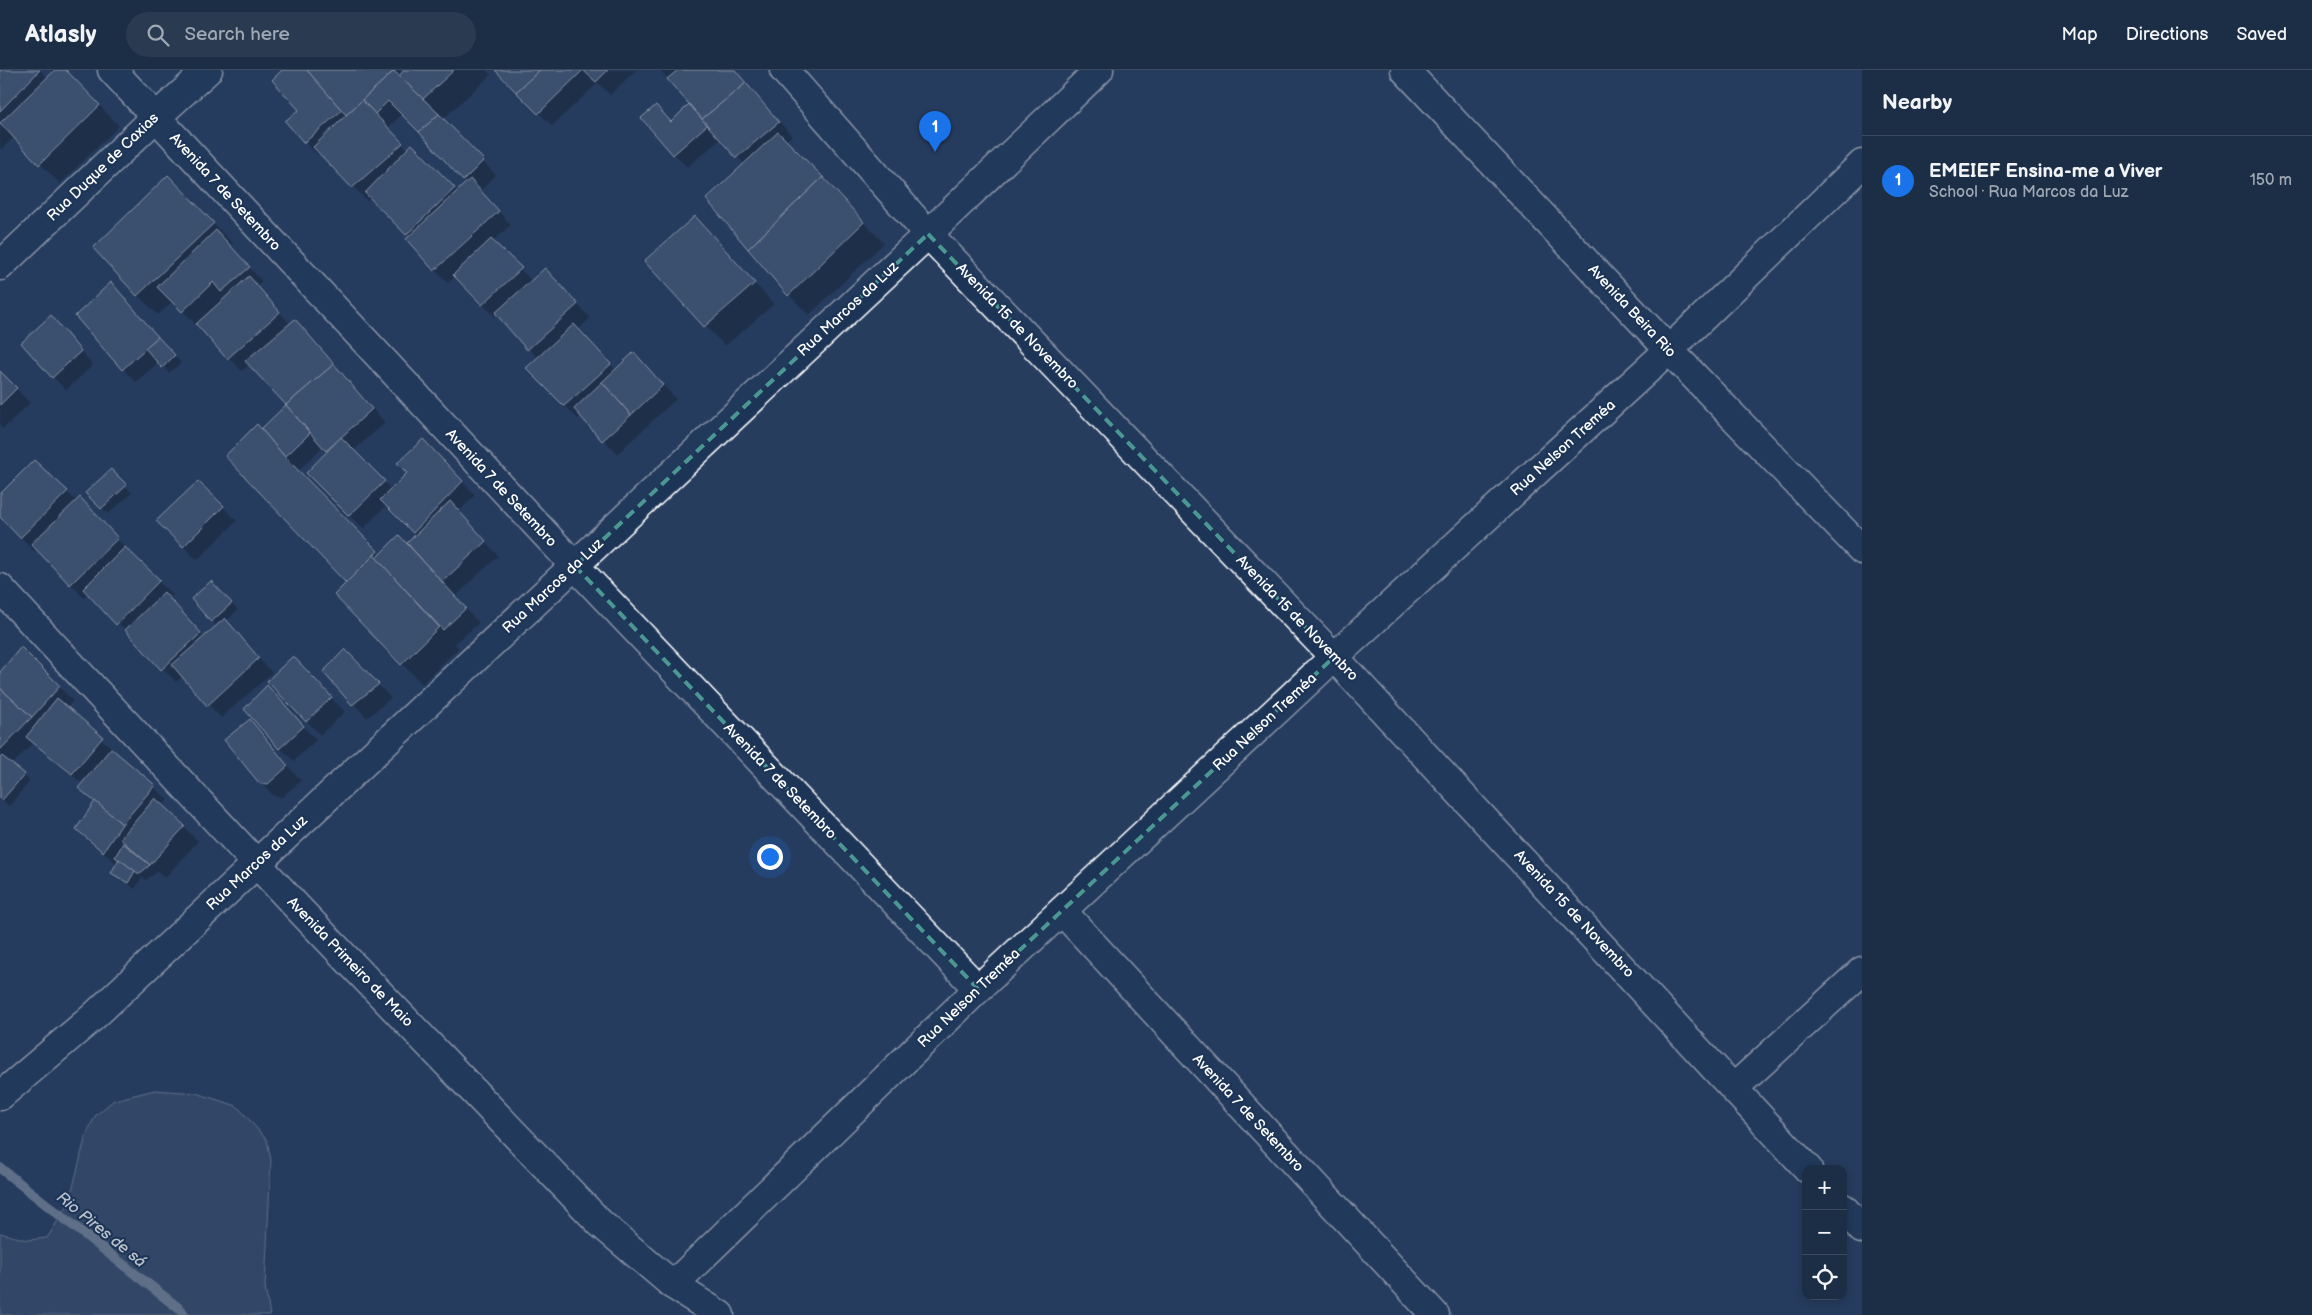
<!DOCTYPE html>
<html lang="en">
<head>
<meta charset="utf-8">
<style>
	:root { --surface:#1c2e46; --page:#293a51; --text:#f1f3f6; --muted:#a0a8b3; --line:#3a4a5f; --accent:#1a73e8 }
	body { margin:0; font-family:"Balsamiq Sans",sans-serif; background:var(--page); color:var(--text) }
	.controls { position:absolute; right:15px; bottom:15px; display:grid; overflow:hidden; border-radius:10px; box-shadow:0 2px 8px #0003 }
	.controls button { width:45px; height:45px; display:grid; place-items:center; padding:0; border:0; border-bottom:1px solid var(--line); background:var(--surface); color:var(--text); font:25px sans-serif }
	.you { position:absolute; left:769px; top:786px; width:18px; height:18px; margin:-12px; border:4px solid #fff; border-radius:50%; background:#1a73e8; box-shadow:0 0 0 8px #1a73e833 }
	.badge { display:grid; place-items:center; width:32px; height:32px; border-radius:50%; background:var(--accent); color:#fff; font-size:16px; font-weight:700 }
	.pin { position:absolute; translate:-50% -41px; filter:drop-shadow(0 1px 2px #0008) }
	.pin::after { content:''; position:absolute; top:26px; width:18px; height:15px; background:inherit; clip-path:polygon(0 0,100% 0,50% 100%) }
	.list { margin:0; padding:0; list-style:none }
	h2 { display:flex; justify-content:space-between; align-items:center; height:65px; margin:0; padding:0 20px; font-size:21px }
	h2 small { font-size:16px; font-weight:400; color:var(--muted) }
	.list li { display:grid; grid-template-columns:32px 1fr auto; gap:15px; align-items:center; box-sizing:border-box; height:90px; padding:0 20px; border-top:1px solid var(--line) }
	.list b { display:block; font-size:19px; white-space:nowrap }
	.list p { margin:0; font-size:16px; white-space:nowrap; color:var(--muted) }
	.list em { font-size:16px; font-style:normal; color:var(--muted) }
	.icon { flex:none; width:28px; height:28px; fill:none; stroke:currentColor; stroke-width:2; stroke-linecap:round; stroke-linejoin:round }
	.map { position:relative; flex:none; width:1862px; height:1245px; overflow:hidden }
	header { display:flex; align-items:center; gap:30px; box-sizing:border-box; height:70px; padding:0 25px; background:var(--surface); border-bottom:1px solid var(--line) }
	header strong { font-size:24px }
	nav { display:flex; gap:28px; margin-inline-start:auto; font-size:18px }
	.search { width:350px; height:45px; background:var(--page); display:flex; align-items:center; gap:12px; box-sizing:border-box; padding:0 18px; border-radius:28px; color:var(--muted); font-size:19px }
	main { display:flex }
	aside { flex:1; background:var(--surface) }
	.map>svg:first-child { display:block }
</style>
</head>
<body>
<header>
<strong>Atlasly</strong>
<div class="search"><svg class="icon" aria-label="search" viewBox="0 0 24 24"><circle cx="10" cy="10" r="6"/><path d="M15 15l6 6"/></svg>Search here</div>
<nav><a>Map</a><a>Directions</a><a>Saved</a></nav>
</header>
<main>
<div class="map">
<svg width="1862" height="1245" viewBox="0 0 1862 1245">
	<rect width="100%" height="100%" fill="#263d5e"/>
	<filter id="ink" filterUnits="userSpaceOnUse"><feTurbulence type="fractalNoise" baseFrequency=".02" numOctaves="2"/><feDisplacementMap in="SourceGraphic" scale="10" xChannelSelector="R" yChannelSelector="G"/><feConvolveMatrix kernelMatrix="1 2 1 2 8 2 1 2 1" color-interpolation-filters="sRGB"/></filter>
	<g filter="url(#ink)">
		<polygon fill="#425672" stroke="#a0aab8" points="155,1020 196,1023 237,1036 267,1070 271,1090 265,1217 270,1245 0,1245 0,1163 27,1170 47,1168 69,1133 86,1065 95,1046 114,1030"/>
		<g fill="#0007" fill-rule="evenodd">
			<polygon points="0,0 40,0 48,8 57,0 65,0 119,56 60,114 14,67 1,80 0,78"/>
			<path d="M283,0h117l3,3 3,-3h80l5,5 -47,43 -29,-28 -2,2 83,83 -16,16 31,34 -19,17 40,39 26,2 32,35 -12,12 38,40 31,-3 29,32 -59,55 -35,-38 -4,3 -50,-51 10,-9 -39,-44 -3,3 -40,-42 -8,7 -13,-13 -25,-33 -39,-40 -4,4 -46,-48 -3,2 -14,-13 -4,-32zM402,44l65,69 -9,9 -46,-46 -4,4 -20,-22z"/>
			<polygon points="497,0 636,0 610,25 598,13 552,56"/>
			<polygon points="660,0 734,0 792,66 785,71 884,173 809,245 789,225 745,95 721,69 687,97 674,84 656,36 672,53 691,34"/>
			<path d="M188,127l45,47 -3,2 32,35 -5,5 34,39 4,-4 14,14 76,88 -32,28 39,39 44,-36 39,41 -16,17 39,44 -43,41 24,26 -24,21 4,4 -37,36 -87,-89 12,-12 -86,-153 27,-25 -38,-41 -8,7 -69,-70 -15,14 -21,-20zM324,376l4,5 -21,22 56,56 24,-24 30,30 -10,10 -27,11 -82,-85z"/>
			<polygon points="694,148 774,234 725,276 705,256"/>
			<polygon points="111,214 181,293 169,303 159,292 136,312 123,299"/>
			<polygon points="51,247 93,295 66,320 53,307"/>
			<polygon points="0,302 30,333 3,359 0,356"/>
			<polygon points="111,401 132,423 108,444 87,423"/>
			<polygon points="198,412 237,451 197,490 158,451"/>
			<polygon points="67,422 77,431 93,442 130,483 173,525 169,529 205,568 217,557 192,529 211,512 238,540 226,551 272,603 221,648 183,606 176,612 89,523 84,528 36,478 34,481 0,445 0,425"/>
			<polygon points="21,579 73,631 67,637 168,730 162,736 198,771 165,808 157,802 146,810 142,807 135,819 113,803 118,795 77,759 95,733 80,718 83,714 33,673 12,695 30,711 9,736 0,728 0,604"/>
			<polygon points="345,581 391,628 367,648 325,602"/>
			<polygon points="306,601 345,642 320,665 269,611"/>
			<polygon points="267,617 316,670 294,691 280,678"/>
			<polygon points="250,651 301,711 282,727 274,726 260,712"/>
		</g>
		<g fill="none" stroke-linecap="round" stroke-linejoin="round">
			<polyline stroke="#a4aebb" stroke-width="10" points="0,1098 181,1240 184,1245"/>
		</g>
		<g fill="#556781" stroke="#fff">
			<polygon points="0,0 40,0 0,41"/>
			<polygon points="55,0 66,0 100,35 39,95 0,53"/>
			<polygon points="282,0 307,0 342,40 304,73 285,51 299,40 272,10"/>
			<polygon points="307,0 395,0 346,45"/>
			<polygon points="404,0 454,0 423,29 399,6"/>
			<polygon points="495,0 540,0 516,22"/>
			<polygon points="540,0 583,0 538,44 516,22"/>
			<polygon points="583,0 608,0 596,12"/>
			<polygon points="678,0 735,0 746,13 702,49 667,9"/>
			<polygon points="394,1 439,44 419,62 388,31 375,44 362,30"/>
			<polygon points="746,13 779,52 736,88 702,49"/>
			<polygon points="362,30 403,73 352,118 313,77"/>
			<polygon points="689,34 707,55 673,85 641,48 656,35 671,52"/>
			<polygon points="439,44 484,90 463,111 419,62"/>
			<polygon points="778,62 823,107 748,179 706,129"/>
			<polygon points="412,74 455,118 406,165 365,123"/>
			<polygon points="168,105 214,153 137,226 93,178"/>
			<polygon points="823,107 864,152 788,226 748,179"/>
			<polygon points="470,109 499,141 434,201 406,169"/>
			<polygon points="695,146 755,213 704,257 644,191"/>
			<polygon points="216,160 250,197 221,222 213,212 182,242 157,217"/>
			<polygon points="491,169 522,198 482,235 453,205"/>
			<polygon points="545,198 578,234 527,280 495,243"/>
			<polygon points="249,206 280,242 227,289 196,254"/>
			<polygon points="111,212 158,267 122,300 75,246"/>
			<polygon points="51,245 81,281 52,308 21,273"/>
			<polygon points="295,249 334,294 286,335 245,291"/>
			<polygon points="574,254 611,294 564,336 526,298"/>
			<polygon points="158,267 175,285 162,298 145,278"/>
			<polygon points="634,282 663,315 631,345 602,312"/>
			<polygon points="334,294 372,339 326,381 286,335"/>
			<polygon points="0,301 17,318 0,335"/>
			<polygon points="602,312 631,345 602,371 574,339"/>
			<polygon points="286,335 310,363 285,387 261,359"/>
			<polygon points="257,354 285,387 378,481 346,513 225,386"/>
			<polygon points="341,367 385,411 349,446 306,403"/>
			<polygon points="423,369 463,411 413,463 380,430 407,403 397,393"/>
			<polygon points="34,390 68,421 20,468 0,447 0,424"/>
			<polygon points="111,399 127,415 101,439 85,423"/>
			<polygon points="198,411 224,436 183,477 156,451"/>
			<polygon points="80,427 118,468 70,515 31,474"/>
			<polygon points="450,431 486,471 442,512 407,473"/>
			<polygon points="399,465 466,538 443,560 376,488"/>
			<polygon points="125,477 160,510 116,555 83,519"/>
			<polygon points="374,485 439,557 401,595 334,525"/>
			<polygon points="211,511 232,533 211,552 191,529"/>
			<polygon points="164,522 201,563 161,600 125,560"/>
			<polygon points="225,548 259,588 207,636 172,595"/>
			<polygon points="21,577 60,616 32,647 0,618 0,602"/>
			<polygon points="345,579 379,614 352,635 323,602"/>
			<polygon points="293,586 332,627 306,652 267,611"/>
			<polygon points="267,615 304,656 279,679 244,639"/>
			<polygon points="0,618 32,647 0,680"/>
			<polygon points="57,628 103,667 72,704 26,667"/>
			<polygon points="250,649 288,696 268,714 259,713 224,670"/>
			<polygon points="111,678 155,715 122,754 78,718"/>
			<polygon points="2,686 25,704 2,730 0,729 0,688"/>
			<polygon points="155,728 185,756 150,795 120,769"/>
			<polygon points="95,731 122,754 103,782 76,759"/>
			<polygon points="123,773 150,795 139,804 115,787"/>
			<polygon points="119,789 135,801 128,813 111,803"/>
		</g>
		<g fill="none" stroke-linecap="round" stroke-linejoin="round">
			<g stroke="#fff" stroke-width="31">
				<g id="minor">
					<polyline points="112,0 575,496 978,919"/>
					<polyline points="784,0 928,164 1334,587 1808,1099"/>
					<polyline points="1405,0 1669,280 1862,480"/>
					<polyline points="0,196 155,48 208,0"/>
					<polyline points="0,518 298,838 600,1153 673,1215 720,1245"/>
					<polyline points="1062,841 1435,1245"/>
					<polyline points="1735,1017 1862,901"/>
					<polyline points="0,1026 93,947 928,164 1099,0"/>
					<polyline points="1843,1138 1862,1159"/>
					<polyline points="673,1215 978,919 1334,587 1669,280 1862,94"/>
				</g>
			</g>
			<use href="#minor" stroke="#1d3557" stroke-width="28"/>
		</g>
	</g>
	<path d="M0 0H1862V1245H0ZM928,164l406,423 -356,332 -403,-423z" fill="#263d5e" fill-opacity=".55" fill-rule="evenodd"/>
	<path fill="none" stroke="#4b9892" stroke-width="4" stroke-dasharray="10 6" stroke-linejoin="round" d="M928,164l406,423 -356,332 -403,-423z"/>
	<g text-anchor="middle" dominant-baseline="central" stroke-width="4.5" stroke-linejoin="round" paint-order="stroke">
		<g font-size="15" fill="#fff" stroke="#1d3557">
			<text transform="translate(103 97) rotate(-44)">Rua Duque de Caxias</text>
			<text transform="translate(225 122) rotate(47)">Avenida 7 de Setembro</text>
			<text transform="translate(848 239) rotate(-43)">Rua Marcos da Luz</text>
			<text transform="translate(1632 241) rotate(47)">Avenida Beira Rio</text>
			<text transform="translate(1017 256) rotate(46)">Avenida 15 de Novembro</text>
			<text transform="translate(1563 378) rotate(-42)">Rua Nelson Treméa</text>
			<text transform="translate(501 418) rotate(47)">Avenida 7 de Setembro</text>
			<text transform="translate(553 516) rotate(-43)">Rua Marcos da Luz</text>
			<text transform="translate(1297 548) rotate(46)">Avenida 15 de Novembro</text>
			<text transform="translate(1265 652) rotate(-43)">Rua Nelson Treméa</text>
			<text transform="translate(780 711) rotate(46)">Avenida 7 de Setembro</text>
			<text transform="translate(257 793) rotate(-43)">Rua Marcos da Luz</text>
			<text transform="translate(1574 844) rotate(47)">Avenida 15 de Novembro</text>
			<text transform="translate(350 892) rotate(46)">Avenida Primeiro de Maio</text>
			<text transform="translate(969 928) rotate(-44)">Rua Nelson Treméa</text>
			<text transform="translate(1248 1043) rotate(47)">Avenida 7 de Setembro</text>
		</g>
		<g font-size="16" font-style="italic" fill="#bbc2cc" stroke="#1d3557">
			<text transform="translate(101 1160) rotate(39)">Rio Pires de sá</text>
		</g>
	</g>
</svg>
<div class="controls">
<button>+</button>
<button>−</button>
<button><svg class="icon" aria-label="locate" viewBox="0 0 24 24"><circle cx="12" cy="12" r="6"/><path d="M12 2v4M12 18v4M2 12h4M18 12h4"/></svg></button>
</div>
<div class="you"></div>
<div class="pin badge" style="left:935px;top:82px">1</div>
</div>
<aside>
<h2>Nearby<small></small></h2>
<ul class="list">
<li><span class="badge">1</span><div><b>EMEIEF Ensina-me a Viver</b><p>School · Rua Marcos da Luz</p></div><em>150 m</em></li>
</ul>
</aside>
</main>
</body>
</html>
